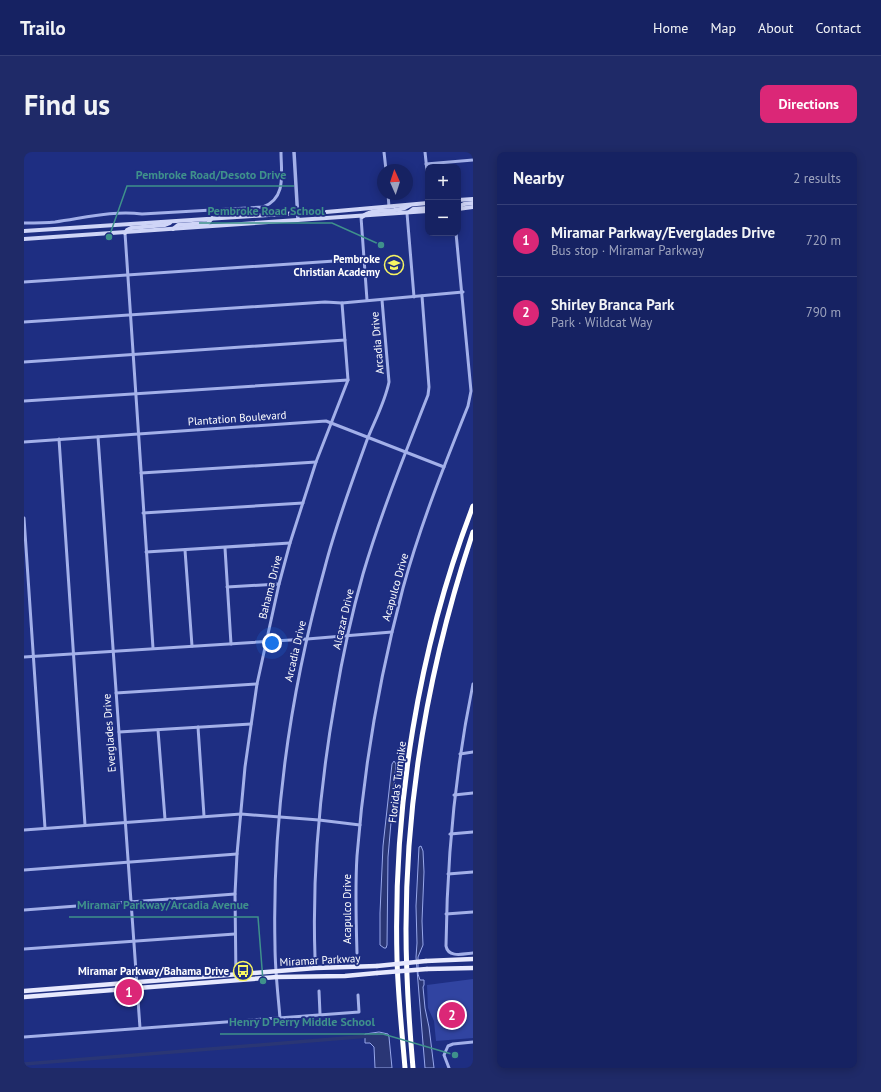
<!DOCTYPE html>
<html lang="en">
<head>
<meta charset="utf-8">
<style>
	:root { --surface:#162262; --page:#1f2a68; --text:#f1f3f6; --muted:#9ea4be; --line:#353f77; --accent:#db2777 }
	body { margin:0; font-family:"PT Sans",sans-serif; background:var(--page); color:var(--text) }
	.controls { position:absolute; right:12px; top:12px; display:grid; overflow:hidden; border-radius:8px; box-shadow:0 2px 10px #0003 }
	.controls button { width:36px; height:36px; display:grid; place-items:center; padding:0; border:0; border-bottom:1px solid var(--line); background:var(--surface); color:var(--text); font:20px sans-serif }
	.compass { position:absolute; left:353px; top:12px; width:36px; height:36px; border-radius:50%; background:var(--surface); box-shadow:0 2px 10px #0003; rotate:357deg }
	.you { position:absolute; left:248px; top:491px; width:14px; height:14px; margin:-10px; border:3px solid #fff; border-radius:50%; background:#1a73e8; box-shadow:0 0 0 6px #1a73e833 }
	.badge { display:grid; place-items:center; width:26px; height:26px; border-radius:50%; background:var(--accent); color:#fff; font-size:13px; font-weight:700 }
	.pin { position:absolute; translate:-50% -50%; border:2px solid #fff; box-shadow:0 1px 4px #0006 }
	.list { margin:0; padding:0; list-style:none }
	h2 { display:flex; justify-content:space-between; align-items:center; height:52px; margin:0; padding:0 16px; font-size:17px }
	h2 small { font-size:13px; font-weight:400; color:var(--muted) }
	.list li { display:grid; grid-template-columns:26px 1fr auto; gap:12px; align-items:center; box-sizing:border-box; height:72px; padding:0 16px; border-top:1px solid var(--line) }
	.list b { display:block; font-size:15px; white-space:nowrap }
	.list p { margin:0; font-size:13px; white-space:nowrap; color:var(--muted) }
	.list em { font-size:13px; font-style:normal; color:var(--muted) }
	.map { position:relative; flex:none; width:449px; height:916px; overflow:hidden; border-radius:8px }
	header { display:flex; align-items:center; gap:24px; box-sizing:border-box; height:56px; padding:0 20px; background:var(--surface); border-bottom:1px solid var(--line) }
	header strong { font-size:19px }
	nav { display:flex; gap:22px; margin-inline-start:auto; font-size:14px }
	.intro { display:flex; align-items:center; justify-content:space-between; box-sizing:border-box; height:96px; padding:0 24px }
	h1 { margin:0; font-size:28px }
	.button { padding:10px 18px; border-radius:8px; background:var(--accent); color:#fff; font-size:14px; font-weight:700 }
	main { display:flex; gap:24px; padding:0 24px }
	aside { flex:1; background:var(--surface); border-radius:8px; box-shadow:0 2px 10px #0003 }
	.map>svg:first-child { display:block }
</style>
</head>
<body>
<header>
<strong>Trailo</strong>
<nav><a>Home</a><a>Map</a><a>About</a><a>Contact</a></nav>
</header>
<div class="intro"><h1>Find us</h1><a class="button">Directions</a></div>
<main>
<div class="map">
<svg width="449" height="916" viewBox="0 0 449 916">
	<rect width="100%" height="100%" fill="#1e2e82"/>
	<polygon fill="#3144a1" points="449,827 449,886 412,889 410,869 404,856 403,833"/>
	<g fill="#2a3675" stroke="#97a7eb">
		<polygon points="370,609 372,612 364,705 363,793 362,796 360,796 356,793 356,761 359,694 368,612"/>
		<polygon points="397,694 399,699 400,720 398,769 399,793 394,805 394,822 396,828 400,828 400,833 399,835 401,856 405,875 410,916 401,916 392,805 393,791 392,754 395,695"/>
		<polygon points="355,880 364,882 365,885 368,916 351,916 350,895 346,891 341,891 341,882"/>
	</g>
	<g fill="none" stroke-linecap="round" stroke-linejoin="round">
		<polyline stroke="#2a3675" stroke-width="3.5" points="0,912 346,884"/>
		<g stroke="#a3b0e9" stroke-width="3">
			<polyline points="360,0 362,18"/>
			<polyline points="401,0 404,28"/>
			<polyline points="402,12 449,8"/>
			<polyline points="364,42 365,55"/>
			<polyline points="383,61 390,145"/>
			<polyline points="337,65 343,148"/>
			<path d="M0,71c10,0 21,0 31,-1 29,-4 59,-12 87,-8l121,-7c24,-9 18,-34 18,-55"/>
			<polyline points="101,81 129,496"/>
			<polyline points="0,130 340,107"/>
			<polyline points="0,170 301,150 318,151 439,140"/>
			<polyline points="0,210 321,188"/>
			<polyline points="0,249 324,228"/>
			<polyline points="74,285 116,876"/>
			<polyline points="35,287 61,673"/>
			<polyline points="0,290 302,269 420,315"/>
			<polyline points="117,321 292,310"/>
			<polyline points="119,361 279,351"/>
			<polyline points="0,366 21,676"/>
			<polyline points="201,396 207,492"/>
			<polyline points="161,398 168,494"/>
			<polyline points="122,400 266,391"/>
			<polyline points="203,435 255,432"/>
			<polyline points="0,505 283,487 368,480"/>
			<path d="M449,532c-18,87 -26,174 -27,262 2,12 17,8 27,7"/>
			<polyline points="92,541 233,532"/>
			<polyline points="174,575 180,664"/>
			<polyline points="134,578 141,667"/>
			<polyline points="95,580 227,572"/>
			<polyline points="436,602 449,600"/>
			<polyline points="430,643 449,641"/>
			<polyline points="0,678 217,662 295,668 336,673"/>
			<polyline points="426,682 449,680"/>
			<polyline points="0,718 213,702"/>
			<polyline points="424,722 449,720"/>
			<polyline points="0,758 211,742"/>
			<polyline points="422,762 449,760"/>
			<polyline points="0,797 211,782"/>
			<path d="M333,801c-1,-32 -2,-65 0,-97 7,-90 23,-181 46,-268 17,-62 41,-122 65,-182l3,-15 -15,-158"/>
			<path d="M291,805c-3,-86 5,-171 20,-256 7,-42 16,-85 28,-127 18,-61 42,-120 65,-179l1,-8 -7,-91"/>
			<polyline points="212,828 211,742 213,702 221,615 233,532 255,432 266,391 292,310 324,228 318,151"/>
			<polyline points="295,839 296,862"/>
			<path d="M256,866c-2,-24 -5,-48 -5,-72 -3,-127 16,-257 50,-379 11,-43 27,-85 42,-127 8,-20 18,-38 22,-58l-7,-82"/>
			<polyline points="0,885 335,860 334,843"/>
			<polyline points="425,916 420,903 424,894 429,892 449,890"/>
		</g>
		<polyline stroke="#a3b0e9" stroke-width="3.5" points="270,0 274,68"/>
		<g stroke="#cfd5f7" stroke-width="4">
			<polyline points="434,48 449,47"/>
			<polyline points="434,55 440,52 449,51"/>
			<polyline points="434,57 449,55"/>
			<polyline points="385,60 389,57 404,56"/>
			<path d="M338,65c12,-11 34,-2 48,-12"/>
			<polyline points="149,77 154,73 184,71 188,66"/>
			<polyline points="0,79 274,61 302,60 404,51"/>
			<polyline points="101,81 103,78 107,76 141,73 146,71"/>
			<polyline points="0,87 404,59"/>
		</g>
		<g stroke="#e7e9fe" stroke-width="4.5">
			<polyline points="402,809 449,807"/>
			<polyline points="403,817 449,816"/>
			<polyline points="0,839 292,816 353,814"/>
			<polyline points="0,845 253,825 321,824 353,821"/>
		</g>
		<g stroke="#fff" stroke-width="5">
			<path d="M381,916c-3,-36 -7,-72 -8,-109 -4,-153 21,-310 76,-453"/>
			<path d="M389,916c-4,-46 -7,-92 -7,-139 0,-136 24,-268 67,-397"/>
		</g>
		<g stroke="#e7e9fe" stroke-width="4.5">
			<polyline points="353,814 402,809"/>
			<polyline points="353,821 403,817"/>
		</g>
	</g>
	<defs>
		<g id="school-ring" transform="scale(1)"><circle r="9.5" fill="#1e2e82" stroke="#f8f662" stroke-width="1.5"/><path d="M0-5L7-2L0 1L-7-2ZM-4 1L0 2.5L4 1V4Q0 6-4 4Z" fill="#f8f662"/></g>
		<g id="bus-ring" transform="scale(1)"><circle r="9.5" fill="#1e2e82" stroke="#f8f662" stroke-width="1.5"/><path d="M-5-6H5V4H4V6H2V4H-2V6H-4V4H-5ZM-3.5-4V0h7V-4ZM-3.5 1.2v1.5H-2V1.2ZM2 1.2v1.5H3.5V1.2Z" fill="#f8f662"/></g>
	</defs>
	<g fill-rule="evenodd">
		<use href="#school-ring" x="370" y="113"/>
		<use href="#bus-ring" x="219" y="819"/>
	</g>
	<g text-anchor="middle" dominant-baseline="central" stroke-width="3.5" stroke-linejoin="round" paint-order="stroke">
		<g font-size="11" font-weight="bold" fill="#fff" stroke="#1e2e82" text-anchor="end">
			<text x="356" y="107">Pembroke<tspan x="356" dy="13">Christian Academy</tspan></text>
			<text x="205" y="819">Miramar Parkway/Bahama Drive</text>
		</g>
		<g font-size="11" fill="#fff" stroke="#1e2e82">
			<text transform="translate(353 191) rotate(-95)">Arcadia Drive</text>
			<text transform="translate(213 266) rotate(-4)">Plantation Boulevard</text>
			<text transform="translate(246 435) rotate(-76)">Bahama Drive</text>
			<text transform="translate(371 435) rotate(-74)">Acapulco Drive</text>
			<text transform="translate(319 467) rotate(-77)">Alcazar Drive</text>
			<text transform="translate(271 499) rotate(-77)">Arcadia Drive</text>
			<text transform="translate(85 581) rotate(-94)">Everglades Drive</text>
			<text transform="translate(373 630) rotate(-83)">Florida's Turnpike</text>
			<text transform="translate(323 757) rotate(-90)">Acapulco Drive</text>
			<text transform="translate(296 808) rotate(-3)">Miramar Parkway</text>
		</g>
	</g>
	<path fill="none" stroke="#3f918b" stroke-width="1.5" d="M85 85L103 34H270M357 93L308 71H175M239 829L234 765H45M431 903L359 882H196"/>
	<g fill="#3f918b" stroke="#1e2e82" stroke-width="1.5">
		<circle cx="85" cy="85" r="4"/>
		<circle cx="357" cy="93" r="4"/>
		<circle cx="239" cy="829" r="4"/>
		<circle cx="431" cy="903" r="4"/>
	</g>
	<g font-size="12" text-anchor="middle" font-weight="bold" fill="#3f918b" stroke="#1e2e82" stroke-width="3.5" stroke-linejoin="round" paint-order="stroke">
		<text x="187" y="27">Pembroke Road/Desoto Drive</text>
		<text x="242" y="63">Pembroke Road School</text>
		<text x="139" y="757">Miramar Parkway/Arcadia Avenue</text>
		<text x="278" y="874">Henry D Perry Middle School</text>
	</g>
</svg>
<div class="controls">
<button>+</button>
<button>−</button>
</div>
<svg class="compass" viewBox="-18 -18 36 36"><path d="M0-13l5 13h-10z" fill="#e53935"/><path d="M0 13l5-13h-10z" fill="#9ea4be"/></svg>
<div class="you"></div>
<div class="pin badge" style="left:105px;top:840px">1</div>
<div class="pin badge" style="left:428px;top:863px">2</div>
</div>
<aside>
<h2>Nearby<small>2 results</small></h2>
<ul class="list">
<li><span class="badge">1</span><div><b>Miramar Parkway/Everglades Drive</b><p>Bus stop · Miramar Parkway</p></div><em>720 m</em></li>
<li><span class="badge">2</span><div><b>Shirley Branca Park</b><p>Park · Wildcat Way</p></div><em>790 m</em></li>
</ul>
</aside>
</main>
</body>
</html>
